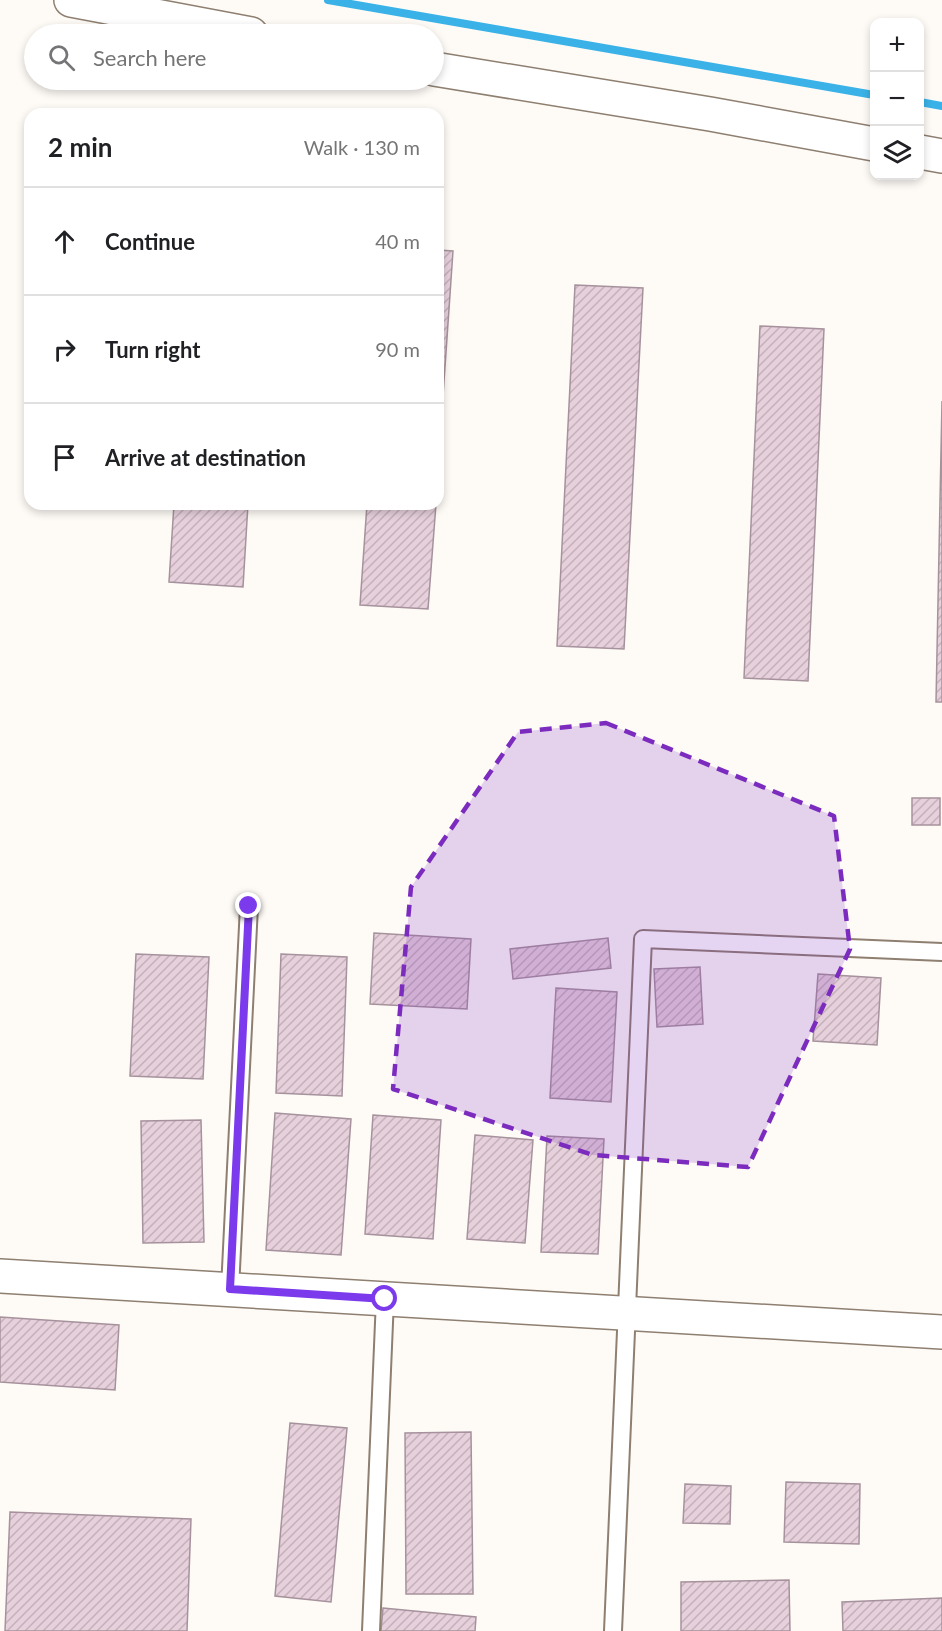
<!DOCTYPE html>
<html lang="en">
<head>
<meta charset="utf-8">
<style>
	:root { --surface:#fff; --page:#f6f6f6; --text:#202124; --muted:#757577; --line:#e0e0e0 }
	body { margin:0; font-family:Lato,sans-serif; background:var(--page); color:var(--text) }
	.controls { position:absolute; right:18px; top:18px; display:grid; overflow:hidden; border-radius:12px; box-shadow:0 3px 9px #0003 }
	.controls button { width:54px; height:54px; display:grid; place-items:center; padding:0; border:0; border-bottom:2px solid var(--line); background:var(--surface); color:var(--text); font:30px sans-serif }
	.stop { position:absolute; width:18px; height:18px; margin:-14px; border:4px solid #7c3aed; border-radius:50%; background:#fff }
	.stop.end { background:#7c3aed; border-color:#fff; box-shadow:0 2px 6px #0008 }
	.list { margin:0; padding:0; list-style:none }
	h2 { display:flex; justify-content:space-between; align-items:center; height:78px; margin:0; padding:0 24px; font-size:26px }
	h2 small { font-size:20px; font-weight:400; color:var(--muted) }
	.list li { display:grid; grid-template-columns:39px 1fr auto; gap:18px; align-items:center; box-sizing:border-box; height:108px; padding:0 24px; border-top:2px solid var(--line) }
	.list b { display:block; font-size:22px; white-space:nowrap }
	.list em { font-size:20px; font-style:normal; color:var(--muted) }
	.icon { flex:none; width:33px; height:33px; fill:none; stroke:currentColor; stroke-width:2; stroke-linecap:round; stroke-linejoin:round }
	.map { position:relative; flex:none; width:942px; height:1631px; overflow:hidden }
	.search { position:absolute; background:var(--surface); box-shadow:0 3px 9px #0003; left:24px; top:24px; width:420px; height:66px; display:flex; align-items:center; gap:15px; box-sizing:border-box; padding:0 21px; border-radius:33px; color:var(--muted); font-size:22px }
	.panel { position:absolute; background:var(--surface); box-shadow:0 3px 9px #0003; left:24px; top:108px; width:420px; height:402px; border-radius:18px }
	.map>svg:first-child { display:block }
</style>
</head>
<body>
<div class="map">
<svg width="942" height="1631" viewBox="0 0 942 1631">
	<defs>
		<pattern id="building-hatch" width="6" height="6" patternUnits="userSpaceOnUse" patternTransform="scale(1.5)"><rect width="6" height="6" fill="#e6d0db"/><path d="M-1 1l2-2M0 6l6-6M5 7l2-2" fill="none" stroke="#c4b1ba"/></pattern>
	</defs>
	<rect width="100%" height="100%" fill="#fefbf7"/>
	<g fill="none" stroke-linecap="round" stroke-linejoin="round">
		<g stroke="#3ab2e7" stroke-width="8">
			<polyline points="328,0 874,95"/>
			<polyline points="920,102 942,106"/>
		</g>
	</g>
	<g fill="url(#building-hatch)" stroke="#a6929c" stroke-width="1.5">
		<polygon points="438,250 453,251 438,468"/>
		<polygon points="575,285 643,288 624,649 557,646"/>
		<polygon points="760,326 824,329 808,681 744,678"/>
		<polygon points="942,401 942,702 936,702"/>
		<polygon points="174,504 248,504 243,587 169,582"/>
		<polygon points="367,504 436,504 428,609 360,605"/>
		<rect x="912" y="798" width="28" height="27"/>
		<polygon points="374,933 471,939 467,1009 370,1004"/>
		<polygon points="608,938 611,968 513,979 510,949"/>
		<polygon points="136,954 209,957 203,1079 130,1076"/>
		<polygon points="281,954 347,957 342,1096 276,1093"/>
		<polygon points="700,967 703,1024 657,1027 654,969"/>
		<polygon points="818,974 881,978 877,1045 813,1041"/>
		<polygon points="556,988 617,992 611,1102 550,1098"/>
		<polygon points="275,1113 351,1119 341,1255 266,1250"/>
		<polygon points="373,1115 441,1120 433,1239 365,1234"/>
		<polygon points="201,1120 204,1242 143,1243 141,1121"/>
		<polygon points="475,1135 533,1140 525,1243 467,1239"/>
		<polygon points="547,1136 604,1139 598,1254 541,1252"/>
		<polygon points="0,1317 119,1325 115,1390 0,1382"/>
		<polygon points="290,1423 347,1428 331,1602 275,1596"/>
		<polygon points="471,1432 473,1594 406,1594 405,1433"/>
		<polygon points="786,1482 860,1484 859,1544 784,1542"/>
		<polygon points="685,1484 731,1486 730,1524 683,1523"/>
		<polygon points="10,1512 191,1519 187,1631 5,1631"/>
		<polygon points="789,1580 790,1631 681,1631 681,1582"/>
		<polygon points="942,1598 942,1631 843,1631 842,1602"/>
		<polygon points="383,1608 476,1617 475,1631 381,1631"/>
	</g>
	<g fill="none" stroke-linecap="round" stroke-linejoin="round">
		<g stroke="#8e7f70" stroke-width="20">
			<g id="lane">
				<polyline points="230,1289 249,906"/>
				<polyline points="371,1631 385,1299"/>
				<polyline points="613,1631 643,939 942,952"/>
			</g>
		</g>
		<g stroke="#8e7f70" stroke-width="36">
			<g id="street">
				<polyline points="71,0 251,34"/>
				<polyline points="434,69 710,114 874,144"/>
				<polyline points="920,152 942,156"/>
				<polyline points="0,1276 942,1332"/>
			</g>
		</g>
		<use href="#lane" stroke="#fff" stroke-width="16"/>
		<use href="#street" stroke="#fff" stroke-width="33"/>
	</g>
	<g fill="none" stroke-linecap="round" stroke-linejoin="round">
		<polyline stroke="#7c3aed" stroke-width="8" points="249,906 230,1289 385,1299"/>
	</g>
	<path fill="#7b2cbf" fill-opacity="0.2" stroke="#7b2cbf" stroke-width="4.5" stroke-dasharray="12 8" stroke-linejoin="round" d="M606,723l228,93 16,133 -102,218 -155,-12 -200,-66 18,-202 107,-155z"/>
</svg>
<div class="controls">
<button>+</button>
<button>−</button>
<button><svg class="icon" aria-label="layers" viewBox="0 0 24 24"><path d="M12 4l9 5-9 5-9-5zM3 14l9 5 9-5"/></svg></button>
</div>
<div class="stop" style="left:385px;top:1299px"></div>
<div class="stop end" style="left:249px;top:906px"></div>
<div class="search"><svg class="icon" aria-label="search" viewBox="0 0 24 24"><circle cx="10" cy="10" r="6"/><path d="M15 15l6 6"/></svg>Search here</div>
<section class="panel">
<h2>2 min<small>Walk · 130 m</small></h2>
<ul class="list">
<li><svg class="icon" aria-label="ahead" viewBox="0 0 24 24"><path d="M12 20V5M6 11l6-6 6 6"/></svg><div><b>Continue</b></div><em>40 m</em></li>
<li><svg class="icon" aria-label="right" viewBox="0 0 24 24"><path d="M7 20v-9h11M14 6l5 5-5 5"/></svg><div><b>Turn right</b></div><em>90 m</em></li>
<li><svg class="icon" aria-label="arrive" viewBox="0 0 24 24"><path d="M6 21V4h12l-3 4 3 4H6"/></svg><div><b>Arrive at destination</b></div></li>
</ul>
</section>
</div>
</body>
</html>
